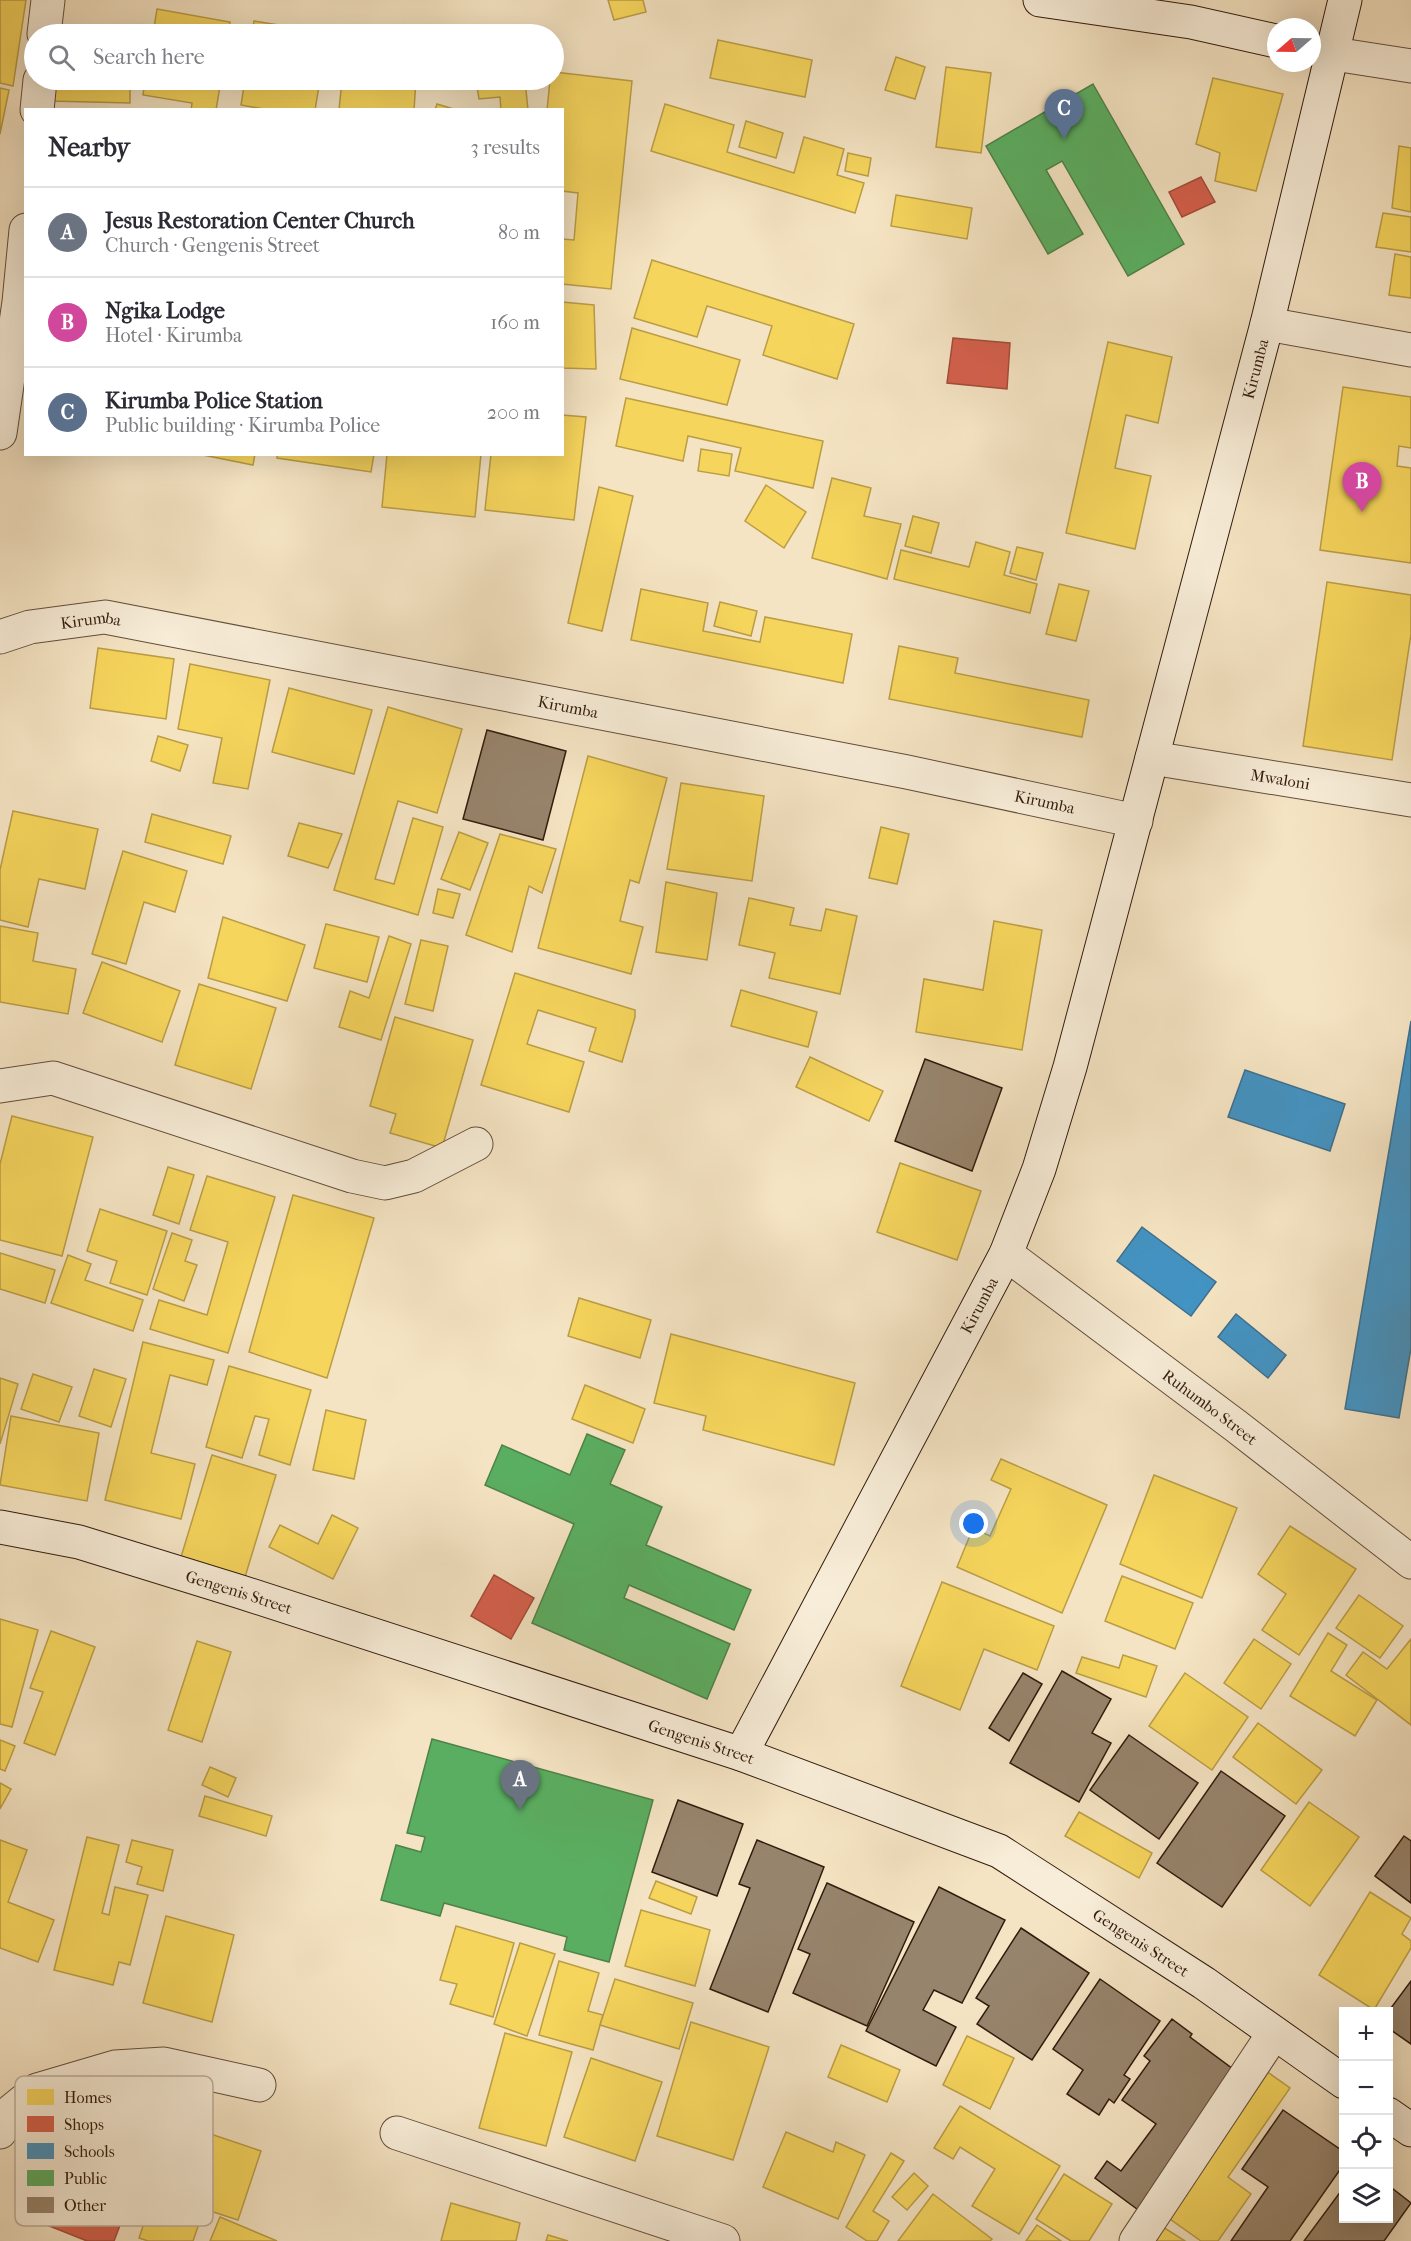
<!DOCTYPE html>
<html lang="en">
<head>
<meta charset="utf-8">
<style>
	:root { --surface:#fff; --page:#f7f7f7; --text:#2b2b33; --muted:#7c7c81; --line:#e1e1e2; --accent:#8f2418 }
	body { margin:0; font-family:"IM FELL French Canon",serif; background:var(--page); color:var(--text) }
	.controls { position:absolute; right:18px; bottom:18px; display:grid; overflow:hidden; border-radius:0px; box-shadow:0 6px 24px #0002 }
	.controls button { width:54px; height:54px; display:grid; place-items:center; padding:0; border:0; border-bottom:2px solid var(--line); background:var(--surface); color:var(--text); font:30px sans-serif }
	.compass { position:absolute; left:1267px; top:18px; width:54px; height:54px; border-radius:50%; background:var(--surface); box-shadow:0 6px 24px #0002; rotate:250deg }
	.you { position:absolute; left:974px; top:1524px; width:21px; height:21px; margin:-15px; border:4px solid #fff; border-radius:50%; background:#1a73e8; box-shadow:0 0 0 9px #1a73e833 }
	.badge { display:grid; place-items:center; width:39px; height:39px; border-radius:50%; background:var(--accent); color:#fff; font-size:20px; font-weight:700 }
	.pin { position:absolute; translate:-50% -50px; filter:drop-shadow(0 2px 3px #0008) }
	.pin::after { content:''; position:absolute; top:32px; width:21px; height:18px; background:inherit; clip-path:polygon(0 0,100% 0,50% 100%) }
	.list { margin:0; padding:0; list-style:none }
	h2 { display:flex; justify-content:space-between; align-items:center; height:78px; margin:0; padding:0 24px; font-size:26px }
	h2 small { font-size:20px; font-weight:400; color:var(--muted) }
	.list li { display:grid; grid-template-columns:39px 1fr auto; gap:18px; align-items:center; box-sizing:border-box; height:90px; padding:0 24px; border-top:2px solid var(--line) }
	.list b { display:block; font-size:22px; white-space:nowrap }
	.list p { margin:0; font-size:20px; white-space:nowrap; color:var(--muted) }
	.list em { font-size:20px; font-style:normal; color:var(--muted) }
	.icon { flex:none; width:33px; height:33px; fill:none; stroke:currentColor; stroke-width:2; stroke-linecap:round; stroke-linejoin:round }
	.map { position:relative; flex:none; width:1411px; height:2241px; overflow:hidden }
	.search { position:absolute; background:var(--surface); box-shadow:0 6px 24px #0002; left:24px; top:24px; width:540px; height:66px; display:flex; align-items:center; gap:15px; box-sizing:border-box; padding:0 21px; border-radius:33px; color:var(--muted); font-size:22px }
	.panel { position:absolute; background:var(--surface); box-shadow:0 6px 24px #0002; left:24px; top:108px; width:540px; height:348px; border-radius:0px }
	.map>svg:first-child { display:block }
</style>
</head>
<body>
<div class="map">
<svg width="1411" height="2241" viewBox="0 0 1411 2241">
	<rect width="100%" height="100%" fill="#f5e4c3"/>
	<filter id="stains"><feTurbulence type="fractalNoise" baseFrequency=".00333" numOctaves="4"/><feColorMatrix values="0 0 0 0 .2 0 0 0 0 .09 0 0 0 0 .02 0 0 0 .5 -.17"/></filter>
	<radialGradient id="worn" r=".72"><stop offset=".6" stop-color="#630" stop-opacity="0"/><stop offset="1" stop-color="#630" stop-opacity=".3"/></radialGradient>
	<g fill="#f6d55c" stroke="#bb9d45" stroke-width="1.5">
		<polygon points="0,0 26,0 13,86 0,83"/>
		<polygon points="608,0 643,0 646,12 614,20"/>
		<polygon points="157,9 230,22 228,34 153,34"/>
		<polygon points="254,21 327,33 327,34 252,34"/>
		<polygon points="718,40 812,60 805,97 710,78"/>
		<polygon points="896,57 925,67 915,99 885,90"/>
		<polygon points="946,67 991,73 981,153 936,147"/>
		<polygon points="554,72 632,81 611,289 562,284 562,239 574,240 578,193 562,191 562,110 547,110 550,80 554,80"/>
		<polygon points="1213,78 1283,94 1256,191 1215,181 1220,153 1196,144"/>
		<polygon points="50,80 130,80 130,103 49,101"/>
		<polygon points="145,80 221,80 216,110 191,110 192,103 143,95"/>
		<polygon points="245,80 320,80 315,110 269,110 241,105"/>
		<polygon points="342,80 416,80 414,110 339,110"/>
		<polygon points="476,80 525,80 528,110 501,110 500,97 479,99"/>
		<polygon points="0,88 9,90 0,134"/>
		<polygon points="437,104 457,110 435,110"/>
		<polygon points="665,104 734,125 727,152 794,173 804,137 844,149 837,175 864,183 855,213 651,151"/>
		<polygon points="746,121 783,133 776,158 739,147"/>
		<polygon points="1399,146 1411,148 1411,212 1392,208"/>
		<polygon points="848,153 871,158 868,176 845,171"/>
		<polygon points="896,195 972,208 967,239 891,226"/>
		<polygon points="1383,213 1411,217 1411,252 1376,247"/>
		<polygon points="1395,254 1411,257 1411,298 1389,295"/>
		<polygon points="652,260 854,324 837,379 763,355 772,326 707,306 697,337 634,318"/>
		<polygon points="562,302 594,305 596,369 562,368"/>
		<polygon points="632,328 740,360 727,405 620,379"/>
		<polygon points="1108,342 1172,357 1158,423 1126,415 1115,468 1151,476 1135,549 1066,533"/>
		<polygon points="1343,387 1411,397 1411,448 1399,446 1397,466 1411,468 1411,563 1320,550"/>
		<polygon points="626,398 823,441 813,488 735,471 741,448 688,436 683,461 616,446"/>
		<polygon points="562,415 586,417 574,520 485,510 491,454 562,454"/>
		<polygon points="701,449 732,454 729,476 698,471"/>
		<polygon points="198,454 255,454 253,465"/>
		<polygon points="277,454 374,454 371,472 277,458"/>
		<polygon points="387,454 481,454 475,517 382,507"/>
		<polygon points="832,478 871,488 864,516 901,524 887,579 812,558"/>
		<polygon points="766,485 806,512 784,548 745,521"/>
		<polygon points="599,487 633,496 602,631 568,623"/>
		<polygon points="913,516 939,523 931,553 905,546"/>
		<polygon points="976,542 1010,552 1004,575 1037,584 1030,613 894,579 901,550 969,567"/>
		<polygon points="1017,547 1043,553 1036,580 1010,573"/>
		<polygon points="1327,582 1411,595 1411,634 1392,760 1303,746"/>
		<polygon points="1059,584 1089,591 1076,641 1046,634"/>
		<polygon points="641,589 708,603 703,631 760,642 765,617 852,634 843,683 631,640"/>
		<polygon points="720,602 757,611 751,636 714,626"/>
		<polygon points="899,646 958,658 955,673 1089,700 1082,737 889,699"/>
		<polygon points="98,648 174,659 166,719 90,708"/>
		<polygon points="190,664 270,680 248,789 213,783 222,738 178,729"/>
		<polygon points="289,688 372,710 354,774 272,752"/>
		<polygon points="388,707 462,729 437,813 398,801 375,879 394,884 413,818 443,827 418,915 334,890"/>
		<polygon points="158,736 188,745 180,771 151,761"/>
		<polygon points="588,756 667,778 639,883 630,880 620,921 643,927 631,974 538,948"/>
		<polygon points="681,783 764,796 752,881 667,869"/>
		<polygon points="13,811 98,829 85,889 39,879 28,927 0,920 0,870"/>
		<polygon points="152,814 231,836 223,864 145,842"/>
		<polygon points="299,823 342,834 328,868 288,856"/>
		<polygon points="881,827 909,834 897,884 869,878"/>
		<polygon points="459,832 488,843 470,890 441,879"/>
		<polygon points="500,834 556,849 542,893 529,886 512,952 466,935"/>
		<polygon points="123,851 187,871 175,912 144,902 126,964 92,954"/>
		<polygon points="666,882 717,893 707,960 656,952"/>
		<polygon points="438,889 460,894 453,918 433,913"/>
		<polygon points="749,898 794,908 790,925 821,931 826,909 857,916 840,994 769,978 775,953 739,945"/>
		<polygon points="223,917 305,945 287,1001 208,978"/>
		<polygon points="994,921 1042,930 1022,1050 916,1032 924,979 983,990"/>
		<polygon points="326,924 379,937 367,982 314,968"/>
		<polygon points="0,926 38,933 33,961 76,969 68,1014 0,1002"/>
		<polygon points="389,936 411,944 381,1040 339,1027 350,991 369,998"/>
		<polygon points="421,940 448,946 433,1011 405,1004"/>
		<polygon points="102,962 180,991 162,1042 83,1013"/>
		<polygon points="515,973 635,1010 635,1017 622,1062 589,1051 596,1028 538,1010 527,1044 584,1062 569,1112 481,1085"/>
		<polygon points="199,984 276,1008 251,1089 175,1065"/>
		<polygon points="741,990 817,1012 808,1047 731,1026"/>
		<polygon points="395,1017 473,1040 442,1148 390,1133 396,1114 370,1106"/>
		<polygon points="810,1057 883,1091 869,1121 796,1087"/>
		<polygon points="12,1116 93,1137 62,1256 0,1240 0,1164"/>
		<polygon points="900,1163 981,1191 957,1260 877,1232"/>
		<polygon points="168,1167 194,1175 179,1224 153,1215"/>
		<polygon points="207,1176 275,1197 228,1353 150,1329 159,1300 207,1315 228,1242 190,1230"/>
		<polygon points="293,1195 374,1218 327,1378 249,1352"/>
		<polygon points="100,1209 167,1231 147,1295 110,1283 117,1261 87,1251"/>
		<polygon points="172,1233 192,1240 185,1261 197,1265 184,1301 153,1289"/>
		<polygon points="0,1253 55,1270 45,1303 0,1289"/>
		<polygon points="68,1255 91,1264 85,1280 143,1300 133,1331 51,1303"/>
		<polygon points="579,1298 651,1320 640,1358 568,1336"/>
		<polygon points="671,1334 855,1383 834,1465 703,1430 706,1416 654,1403"/>
		<polygon points="143,1342 214,1360 207,1385 170,1375 151,1453 195,1464 181,1519 105,1500"/>
		<polygon points="229,1366 311,1390 290,1465 259,1455 269,1419 255,1416 242,1458 206,1447"/>
		<polygon points="94,1369 126,1379 111,1427 79,1416"/>
		<polygon points="33,1374 72,1387 59,1422 21,1409"/>
		<polygon points="0,1378 18,1384 0,1444"/>
		<polygon points="585,1385 645,1409 633,1443 572,1419"/>
		<polygon points="326,1410 366,1420 354,1479 313,1470"/>
		<polygon points="11,1416 99,1433 87,1501 0,1485"/>
		<polygon points="212,1455 276,1475 245,1577 181,1557"/>
		<polygon points="1001,1459 1107,1505 1062,1613 957,1567 973,1528 990,1536 1011,1489 991,1480"/>
		<polygon points="1154,1475 1237,1508 1202,1598 1120,1564"/>
		<polygon points="332,1515 358,1528 333,1579 269,1547 280,1525 318,1544"/>
		<polygon points="1290,1526 1356,1569 1299,1655 1262,1630 1286,1594 1258,1574"/>
		<polygon points="1122,1576 1193,1603 1175,1649 1105,1621"/>
		<polygon points="942,1582 1054,1626 1037,1670 984,1649 960,1710 901,1686"/>
		<polygon points="1359,1595 1403,1626 1380,1658 1336,1628"/>
		<polygon points="0,1619 38,1630 12,1727 0,1724"/>
		<polygon points="51,1631 95,1647 55,1755 24,1743 43,1692 30,1688"/>
		<polygon points="1328,1633 1347,1645 1331,1671 1377,1700 1355,1736 1290,1696"/>
		<polygon points="1254,1639 1291,1664 1261,1709 1224,1683"/>
		<polygon points="1411,1639 1411,1725 1346,1675 1363,1652 1387,1669"/>
		<polygon points="197,1641 231,1652 202,1742 168,1730"/>
		<polygon points="1123,1655 1157,1666 1146,1697 1076,1673 1082,1657 1119,1668"/>
		<polygon points="1185,1673 1248,1717 1212,1770 1149,1726"/>
		<polygon points="1258,1723 1322,1770 1296,1804 1233,1757"/>
		<polygon points="0,1740 15,1746 5,1771 0,1769"/>
		<polygon points="210,1767 236,1778 228,1797 202,1785"/>
		<polygon points="0,1783 11,1789 0,1809"/>
		<polygon points="205,1796 272,1816 266,1836 199,1816"/>
		<polygon points="1309,1802 1359,1837 1310,1906 1261,1870"/>
		<polygon points="1079,1812 1152,1853 1139,1878 1065,1836"/>
		<polygon points="87,1837 119,1845 102,1913 109,1915 115,1887 148,1895 130,1965 119,1962 113,1985 54,1970"/>
		<polygon points="0,1840 27,1850 8,1902 54,1920 38,1962 0,1948"/>
		<polygon points="132,1840 173,1850 163,1891 137,1884 142,1867 126,1862"/>
		<polygon points="656,1881 697,1897 691,1914 649,1898"/>
		<polygon points="1370,1892 1411,1918 1402,1934 1411,1941 1411,1948 1374,2010 1319,1975"/>
		<polygon points="641,1910 710,1930 695,1986 625,1966"/>
		<polygon points="166,1916 234,1935 212,2022 143,2003"/>
		<polygon points="456,1926 514,1943 493,2017 450,2004 457,1984 440,1980"/>
		<polygon points="520,1943 555,1954 527,2036 494,2024"/>
		<polygon points="559,1961 599,1973 588,2011 603,2015 593,2050 539,2035"/>
		<polygon points="615,1979 693,2003 679,2049 600,2025"/>
		<polygon points="691,2022 769,2047 733,2160 657,2136"/>
		<polygon points="505,2033 572,2052 546,2146 479,2128"/>
		<polygon points="967,2036 1014,2058 990,2109 943,2085"/>
		<polygon points="841,2045 900,2070 887,2102 828,2077"/>
		<polygon points="591,2058 662,2082 635,2161 564,2137"/>
		<polygon points="1262,2068 1290,2088 1228,2177 1251,2194 1218,2241 1201,2241 1160,2212"/>
		<polygon points="960,2106 1060,2166 1019,2234 972,2206 995,2169 960,2147 953,2159 934,2148"/>
		<polygon points="178,2123 261,2151 238,2220 204,2209 193,2241 148,2241 139,2238"/>
		<polygon points="786,2132 833,2152 836,2142 865,2155 838,2219 763,2187"/>
		<polygon points="891,2153 904,2161 873,2211 889,2221 877,2241 867,2241 846,2227"/>
		<polygon points="914,2173 928,2186 907,2210 892,2197"/>
		<polygon points="1064,2174 1112,2204 1089,2241 1071,2241 1036,2219"/>
		<polygon points="933,2194 992,2239 990,2241 898,2241"/>
		<polygon points="451,2203 520,2223 516,2241 441,2241"/>
		<polygon points="220,2217 277,2241 210,2241"/>
		<polygon points="1155,2222 1185,2241 1143,2241"/>
		<polygon points="1037,2225 1061,2241 1026,2241"/>
		<polygon points="548,2235 568,2241 546,2241"/>
	</g>
	<g fill="#d6604d" stroke="#a54b3a" stroke-width="1.5">
		<polygon points="1201,177 1215,202 1182,217 1169,192"/>
		<polygon points="953,338 1010,343 1007,389 947,383"/>
		<polygon points="494,1575 534,1598 511,1639 471,1616"/>
		<polygon points="74,2139 143,2165 114,2241 87,2241 42,2223"/>
	</g>
	<g fill="#4393c3" stroke="#3e6f8d" stroke-width="1.5">
		<polygon points="1411,1021 1411,1348 1399,1418 1345,1409"/>
		<polygon points="1245,1070 1345,1104 1330,1151 1228,1117"/>
		<polygon points="1142,1227 1216,1282 1191,1316 1117,1261"/>
		<polygon points="1236,1314 1286,1355 1268,1378 1218,1337"/>
	</g>
	<g fill="#5aae61" stroke="#4e8248" stroke-width="1.5">
		<polygon points="1093,84 1184,244 1128,276 1062,161 1046,170 1083,234 1048,254 986,146"/>
		<polygon points="587,1434 625,1450 610,1484 662,1507 646,1545 751,1590 734,1630 629,1585 624,1598 730,1644 707,1699 532,1623 574,1524 485,1485 502,1445 570,1475"/>
		<polygon points="432,1739 653,1800 609,1962 564,1950 567,1937 444,1903 440,1916 381,1900 396,1845 421,1852 425,1837 407,1833"/>
	</g>
	<g fill="#97846c" stroke="#321b0e" stroke-width="1.5">
		<polygon points="487,730 566,751 543,840 463,819"/>
		<polygon points="925,1059 1002,1088 972,1171 895,1141"/>
		<polygon points="1062,1671 1111,1699 1092,1733 1111,1743 1079,1802 1010,1763"/>
		<polygon points="1023,1673 1042,1684 1009,1741 989,1728"/>
		<polygon points="1129,1735 1198,1783 1159,1839 1090,1790"/>
		<polygon points="1221,1771 1285,1816 1222,1907 1157,1863"/>
		<polygon points="678,1800 743,1824 717,1896 652,1872"/>
		<polygon points="1404,1836 1411,1841 1411,1903 1375,1876"/>
		<polygon points="757,1840 824,1867 768,2012 710,1989 750,1888 739,1884"/>
		<polygon points="827,1883 914,1922 867,2026 793,1993 810,1954 798,1949"/>
		<polygon points="939,1887 1005,1920 962,2003 934,1990 923,2010 956,2027 936,2066 866,2031"/>
		<polygon points="1021,1928 1089,1973 1032,2060 977,2024 989,2006 976,1998"/>
		<polygon points="1100,1979 1160,2021 1124,2075 1130,2079 1114,2103 1109,2099 1099,2115 1067,2094 1083,2070 1053,2049"/>
		<polygon points="1411,1981 1411,2044 1388,2028 1388,2012"/>
		<polygon points="1172,2019 1192,2034 1190,2037 1241,2075 1141,2212 1095,2178 1107,2161 1121,2171 1156,2124 1122,2100 1150,2061 1144,2056"/>
		<polygon points="1283,2110 1344,2152 1344,2164 1290,2241 1231,2241 1268,2187 1242,2169"/>
		<polygon points="1388,2185 1411,2203 1384,2241 1304,2241 1344,2187 1344,2218 1388,2218"/>
	</g>
	<g fill="none" stroke-linecap="round" stroke-linejoin="round">
		<g stroke="#634d3b" stroke-width="35">
			<g id="street">
				<polyline points="44,34 48,0"/>
				<polyline points="1334,54 1411,66"/>
				<polyline points="37,110 40,80"/>
				<polyline points="1267,324 1411,350"/>
				<polyline points="0,433 19,302 26,230"/>
				<path id="s1" d="M0,637l30,-10 75,-10 802,155 229,49"/>
				<path id="s2" d="M1152,758l259,42"/>
				<polyline points="0,1086 53,1078 352,1176 385,1183 414,1176 476,1144"/>
				<path id="s3" d="M1006,1254l230,172 175,136"/>
				<polyline points="0,2132 9,2113 37,2090 115,2067 164,2064 259,2085"/>
				<polyline points="397,2133 723,2241"/>
				<polyline points="1136,2241 1274,2033"/>
			</g>
		</g>
		<g stroke="#321b0e" stroke-width="35">
			<g id="secondary">
				<polyline points="1040,0 1191,22 1276,41"/>
				<path id="s4" d="M0,1527l79,15 162,50 500,162 258,97 205,132 140,99"/>
				<path id="s5" d="M741,1754l265,-500 33,-85 31,-102 197,-743 78,-324"/>
				<polyline points="1388,2114 1411,2130"/>
			</g>
		</g>
		<use href="#street" stroke="#f8edd8" stroke-width="33"/>
		<use href="#secondary" stroke="#f8edd8" stroke-width="33"/>
	</g>
	<g text-anchor="middle" dominant-baseline="central" stroke-width="6" stroke-linejoin="round" paint-order="stroke">
		<g font-size="16" fill="#321b0e" stroke="#f8edd8">
			<text stroke="none"><textPath href="#s5" startOffset="1486">Kirumba</textPath></text>
			<text stroke="none"><textPath href="#s1" startOffset="93">Kirumba</textPath></text>
			<text stroke="none"><textPath href="#s1" startOffset="579">Kirumba</textPath></text>
			<text stroke="none"><textPath href="#s2" startOffset="130">Mwaloni</textPath></text>
			<text stroke="none"><textPath href="#s1" startOffset="1065">Kirumba</textPath></text>
			<text stroke="none"><textPath href="#s5" startOffset="508">Kirumba</textPath></text>
			<text stroke="none"><textPath href="#s3" startOffset="255">Ruhumbo Street</textPath></text>
			<text stroke="none"><textPath href="#s4" startOffset="248">Gengenis Street</textPath></text>
			<text stroke="none"><textPath href="#s4" startOffset="734">Gengenis Street</textPath></text>
			<text stroke="none"><textPath href="#s4" startOffset="1220">Gengenis Street</textPath></text>
		</g>
	</g>
	<rect x="15" y="2076" width="198" height="150" rx="9" fill="#f8edd8" stroke="#bdae9b" stroke-width="1.5"/>
	<rect x="27" y="2089" width="27" height="16" fill="#f6d55c"/>
	<rect x="27" y="2116" width="27" height="16" fill="#d6604d"/>
	<rect x="27" y="2143" width="27" height="16" fill="#4393c3"/>
	<rect x="27" y="2170" width="27" height="16" fill="#5aae61"/>
	<rect x="27" y="2197" width="27" height="16" fill="#97846c"/>
	<g font-size="16" fill="#321b0e">
		<text x="64" y="2103">Homes</text>
		<text x="64" y="2130">Shops</text>
		<text x="64" y="2157">Schools</text>
		<text x="64" y="2184">Public</text>
		<text x="64" y="2211">Other</text>
	</g>
	<rect width="100%" height="100%" filter="url(#stains)"/>
	<rect width="100%" height="100%" fill="url(#worn)"/>
</svg>
<div class="controls">
<button>+</button>
<button>−</button>
<button><svg class="icon" aria-label="locate" viewBox="0 0 24 24"><circle cx="12" cy="12" r="6"/><path d="M12 2v4M12 18v4M2 12h4M18 12h4"/></svg></button>
<button><svg class="icon" aria-label="layers" viewBox="0 0 24 24"><path d="M12 4l9 5-9 5-9-5zM3 14l9 5 9-5"/></svg></button>
</div>
<svg class="compass" viewBox="-18 -18 36 36"><path d="M0-13l5 13h-10z" fill="#e53935"/><path d="M0 13l5-13h-10z" fill="#7c7c81"/></svg>
<div class="you"></div>
<div class="pin badge" style="left:520px;top:1810px;background:#6b7280">A</div>
<div class="pin badge" style="left:1362px;top:512px;background:#d1479c">B</div>
<div class="pin badge" style="left:1064px;top:139px;background:#5c6f8a">C</div>
<div class="search"><svg class="icon" aria-label="search" viewBox="0 0 24 24"><circle cx="10" cy="10" r="6"/><path d="M15 15l6 6"/></svg>Search here</div>
<section class="panel">
<h2>Nearby<small>3 results</small></h2>
<ul class="list">
<li><span class="badge" style="background:#6b7280">A</span><div><b>Jesus Restoration Center Church</b><p>Church · Gengenis Street</p></div><em>80 m</em></li>
<li><span class="badge" style="background:#d1479c">B</span><div><b>Ngika Lodge</b><p>Hotel · Kirumba</p></div><em>160 m</em></li>
<li><span class="badge" style="background:#5c6f8a">C</span><div><b>Kirumba Police Station</b><p>Public building · Kirumba Police</p></div><em>200 m</em></li>
</ul>
</section>
</div>
</body>
</html>
